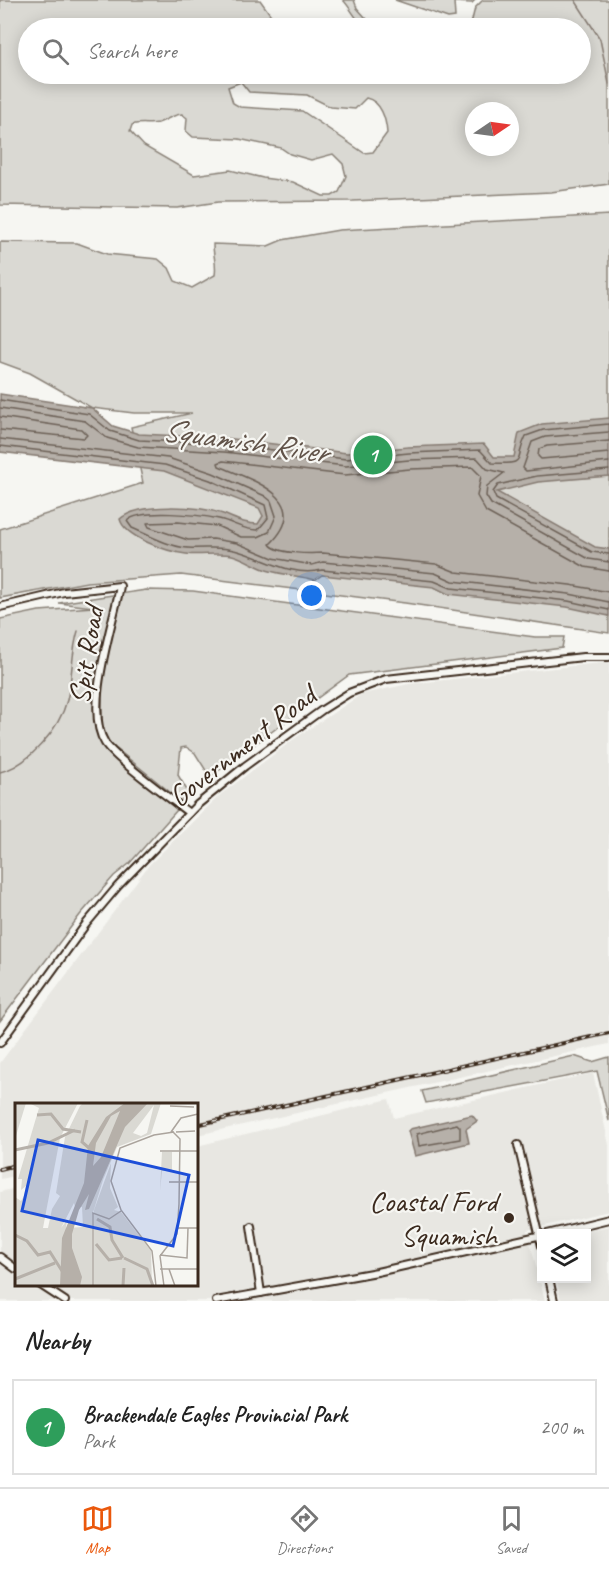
<!DOCTYPE html>
<html lang="en">
<head>
<meta charset="utf-8">
<style>
	:root { --surface:#fff; --page:#f6f6f6; --text:#222; --muted:#767676; --line:#e0e0e0; --accent:#ea580c }
	body { margin:0; font-family:Caveat,sans-serif; background:var(--page); color:var(--text) }
	.controls { position:absolute; right:18px; bottom:18px; display:grid; overflow:hidden; border-radius:0px; box-shadow:0 3px 15px #0003 }
	.controls button { width:54px; height:54px; display:grid; place-items:center; padding:0; border:0; border-bottom:2px solid var(--line); background:var(--surface); color:var(--text); font:30px sans-serif }
	.compass { position:absolute; left:465px; top:102px; width:54px; height:54px; border-radius:50%; background:var(--surface); box-shadow:0 3px 15px #0003; rotate:77deg }
	.you { position:absolute; left:312px; top:596px; width:21px; height:21px; margin:-15px; border:4px solid #fff; border-radius:50%; background:#1a73e8; box-shadow:0 0 0 9px #1a73e833 }
	.badge { display:grid; place-items:center; width:39px; height:39px; border-radius:50%; background:var(--accent); color:#fff; font-size:20px; font-weight:700 }
	.pin { position:absolute; translate:-50% -50%; border:3px solid #fff; box-shadow:0 2px 6px #0006 }
	.list { margin:0; padding:0; list-style:none }
	h2 { display:flex; justify-content:space-between; align-items:center; height:78px; margin:0; padding:0 24px; font-size:26px }
	h2 small { font-size:20px; font-weight:400; color:var(--muted) }
	.list li { display:grid; grid-template-columns:39px 1fr auto; gap:18px; align-items:center; box-sizing:border-box; height:96px; margin:0 12px 12px; padding:0 12px; border:2px solid var(--line); border-radius:0px }
	.list b { display:block; font-size:22px; white-space:nowrap }
	.list p { margin:0; font-size:20px; white-space:nowrap; color:var(--muted) }
	.list em { font-size:20px; font-style:normal; color:var(--muted) }
	.icon { flex:none; width:33px; height:33px; fill:none; stroke:currentColor; stroke-width:2; stroke-linecap:round; stroke-linejoin:round }
	.map { position:relative; flex:none; width:609px; height:1301px; overflow:hidden }
	.search { position:absolute; background:var(--surface); box-shadow:0 3px 15px #0003; left:18px; right:18px; top:18px; height:66px; display:flex; align-items:center; gap:15px; box-sizing:border-box; padding:0 21px; border-radius:33px; color:var(--muted); font-size:22px }
	.sheet { height:186px; background:var(--surface) }
	nav { display:flex; justify-content:space-around; align-items:center; box-sizing:border-box; height:84px; border-top:2px solid var(--line); background:var(--surface); font-size:16px; color:var(--muted) }
	nav a { display:grid; justify-items:center; gap:3px }
	nav .on { color:var(--accent) }
	.map>svg:first-child { display:block }
</style>
</head>
<body>
<div class="map">
<svg width="609" height="1301" viewBox="0 0 609 1301">
	<rect width="100%" height="100%" fill="#f6f6f2"/>
	<filter id="ink" filterUnits="userSpaceOnUse"><feTurbulence type="fractalNoise" baseFrequency=".0167" numOctaves="2"/><feDisplacementMap in="SourceGraphic" scale="12" xChannelSelector="R" yChannelSelector="G"/><feConvolveMatrix kernelMatrix="1 2 1 2 8 2 1 2 1" color-interpolation-filters="sRGB"/></filter>
	<g filter="url(#ink)">
		<g fill="#e8e7e2">
			<polygon points="609,662 609,1044 197,1135 196,1104 16,1104 16,1176 0,1179 0,1063 149,865 220,795 294,739 362,694 409,684"/>
			<polygon points="593,1073 609,1145 609,1211 527,1230 545,1301 0,1301 0,1192 16,1188 16,1284 196,1284 197,1146 389,1099 394,1118"/>
			<polygon points="609,1226 609,1301 561,1301 556,1279 586,1278 586,1234 572,1233"/>
		</g>
		<g fill="#dad9d3" stroke="#8a8278" stroke-width="1.5" fill-rule="evenodd">
			<path d="M0,0h260l20,28h-252v46h552v-46h-110l5,-20 8,-8h126v184l-58,8 -198,9 -135,1 -41,6 -177,-3zM241,82l8,10 58,3 24,12 24,2 11,-11c15,3 20,21 21,35l-14,19 -9,1 -62,-42 -62,-4 -7,-4 -5,-16zM474,111h36v36h-36zM182,114l5,4 -1,13 7,6 46,2 42,9 9,6 21,6 22,-6 10,10 3,12 -7,16 -7,4h-9l-30,-14 -30,-4 -33,-8 -36,5 -50,-29 -14,-15 2,-6c9,-3 17,0 26,-2 9,-3 14,-8 24,-9z"/>
			<path d="M343,0h11l3,8 18,20c-17,1 -21,-17 -32,-28z"/>
			<polygon points="395,0 475,0 472,3 454,2 455,17 448,18"/>
			<path d="M609,215v418l-204,-30 -224,-28 -94,7 -87,16v-69l143,-46 -12,-56 61,-14h-58l-42,-5 -62,-35 -30,-11v-120l77,1 30,11 51,5 11,9 6,13 17,7 23,-13c2,-11 -2,-19 -2,-31l55,2 14,-6 57,-10z"/>
			<polygon points="146,590 193,591 535,637 564,637 562,648 349,675 210,777 195,753 186,747 181,748 178,775 188,792 181,801 108,742 102,724 102,695 99,696 105,632 97,683 99,737 177,810 129,864 114,876 80,915 0,1021 0,619 39,611 93,607 59,603"/>
			<polygon points="574,1056 592,1062 609,1057 609,1121 597,1071 426,1103 422,1091"/>
		</g>
		<g fill="#b6b0a9" stroke="#857a71" stroke-width="1.5">
			<path d="M0,394l92,14 21,18 26,8 86,4 122,15 61,-6 76,-3 10,13h20l5,-24 23,-9 67,-6v58l-71,6 -41,10 98,55 14,2v67l-42,-9 -119,-13 -14,-7 -112,-12 -7,5c-15,-4 -30,-5 -45,-9 -13,-3 -25,-13 -38,-16 -16,-3 -31,1 -46,-1 -18,-2 -62,-17 -66,-35 18,-17 80,-13 103,-5 13,5 21,10 35,10l5,-8 -4,-8 -95,-37 -164,-19z"/>
			<polygon points="472,1115 477,1121 466,1129 469,1143 415,1156 408,1131 410,1129"/>
		</g>
		<g fill="none" stroke-linecap="round" stroke-linejoin="round">
			<g stroke="#6c6056" stroke-width="1.5">
				<path d="M0,400l89,14 21,17 29,9 86,4 121,15 63,-6 71,-3 12,13c36,2 22,-3 34,-27l17,-6 66,-6"/>
				<polyline points="0,408 85,421 107,438 138,447 224,452 346,466 409,460 477,458 487,469 504,473 487,486 486,496 491,504 589,559 609,562"/>
				<polyline points="0,417 81,429 87,435 84,438 0,430"/>
				<polyline points="609,432 545,437 532,442 523,468 526,471 609,462"/>
				<polyline points="0,439 168,458 213,473 265,496 271,501 276,516 269,532 258,537 241,537 217,526 178,522 147,523 149,527 188,540 213,539 237,543 273,558 312,565 323,562 435,573 453,581 569,594 609,602"/>
				<polyline points="609,441 547,446 539,449 538,456 541,459 609,453"/>
				<path d="M0,446l165,19 45,15 55,25 3,13 -10,12c-16,0 -25,-8 -39,-11 -19,-4 -79,-11 -92,2l5,7c16,7 38,19 56,20 16,1 31,-2 46,2 29,7 57,28 88,20l112,11 17,7 117,13 41,9"/>
				<polyline points="609,470 537,476 498,485 493,492 496,499 592,552 609,554"/>
				<path d="M609,571l-24,-4 -99,-55 -9,-16 4,-20 -9,-9 -62,2 -65,6 -122,-14 -5,2 1,3c33,14 97,33 51,78 6,10 41,10 53,9l113,11 20,8 114,13 39,7"/>
				<polygon points="457,1124 460,1127 460,1139 419,1146 417,1134"/>
			</g>
			<g stroke="#857a71" stroke-width="1.5">
				<polyline points="575,0 600,39 609,84"/>
				<path d="M0,772c28,-6 60,-44 67,-72 6,-23 4,-47 11,-69"/>
			</g>
			<g stroke="#3b2a1e" stroke-width="10">
				<g id="minor">
					<path d="M0,607l64,-15 56,-6c-6,36 -37,123 -15,157 11,17 65,55 84,70"/>
					<polyline points="0,1043 86,924 118,886 197,805 245,766 322,710 349,693 386,679 583,657 609,657"/>
					<polyline points="518,1145 542,1246"/>
					<polyline points="251,1226 261,1293"/>
					<polyline points="547,1234 609,1219"/>
					<polyline points="0,1257 16,1269"/>
					<polyline points="549,1278 554,1301"/>
					<polyline points="39,1284 65,1301"/>
					<polyline points="216,1301 377,1272 542,1235"/>
				</g>
			</g>
			<use href="#minor" stroke="#f6f6f2" stroke-width="6"/>
			<g stroke="#3b2a1e" stroke-width="4">
				<g id="rail">
					<polyline points="196,1125 609,1033"/>
					<polyline points="0,1169 16,1165"/>
				</g>
			</g>
			<use href="#rail" stroke="#f6f6f2" stroke-width="1.5" stroke-dasharray="4.5" stroke-linecap="butt"/>
		</g>
	</g>
	<circle fill="#3b2a1e" stroke="#f6f6f2" stroke-width="2" cx="509" cy="1218" r="6"/>
	<g text-anchor="middle" dominant-baseline="central" stroke-width="4.5" stroke-linejoin="round" paint-order="stroke">
		<g font-size="30" fill="#3b2a1e" stroke="#f6f6f2">
			<text transform="translate(86 655) rotate(-81)">Spit Road</text>
			<text transform="translate(242 746) rotate(-38)">Government Road</text>
		</g>
		<g font-size="30" fill="#3b2a1e" stroke="#f6f6f2" text-anchor="end">
			<text x="497" y="1201">Coastal Ford<tspan x="497" dy="34">Squamish</tspan></text>
		</g>
		<g font-size="32" font-style="italic" fill="#605248" stroke="#f6f6f2">
			<text transform="translate(245 441) rotate(8)">Squamish River</text>
		</g>
	</g>
	<g transform="translate(15 1103)">
		<rect width="183" height="183" fill="#f6f6f2"/>
		<path d="M0,0h11l-11,36zM14,0h49l-18,35 -17,90h5l4,-19 8,-13 -4,-3 9,-56 15,-31 3,-3h78l-10,31 -34,13 -14,33 -11,36v70h-77v-89l6,4 3,-5 2,-10 -5,4 1,-11h-4l21,-71zM139,2l-7,28 -6,3 -8,-3zM59,100l1,4h7l1,20 -17,1 1,-8 -6,8zM147,49h10v18l-10,1 -2,20zM96,60l-1,25 8,19 -4,3 7,2 30,39 1,35h-58v-76z" fill="#dad9d3" fill-rule="evenodd"/>
		<path d="M110,0h23l-23,24 -36,82 -4,1 4,-16 -10,16 -7,24v14l10,29 -2,9h-20l2,-48 22,-55 4,-37 18,-29zM105,8l-19,46 -8,9 3,-23 15,-27z" fill="#b6b0a9" fill-rule="evenodd"/>
		<path fill="none" stroke="#b6b0a9" stroke-width="3" d="M22,12l14,-1 12,15 18,3M72,17l-5,22 7,6M0,47l33,-7 27,-13M82,116l13,8 2,13 11,18M0,132l12,6 11,14 12,-3 12,19M81,141l13,16 13,-2M109,155l23,11 6,17M0,176l40,-16M108,183l1,-18"/>
		<path fill="none" stroke="#aba49d" stroke-width="1.5" d="M155,3l24,1M156,29l10,-14 17,-4M161,29l19,-1M145,48h38M154,79h29M163,125h20M145,152l27,3 1,-30M145,166h38M154,166l6,17M78,183v-73l16,6 12,-8M141,183l-4,-35 -31,-41 -10,-29 9,-33 34,-13 20,-3M149,183l-4,-30 17,-22 2,-30 1,-65 -8,-8"/>
		<path fill="#1d4ed8" fill-opacity="0.15" stroke="#1d4ed8" stroke-width="3" d="M23,37l151,35 -16,71 -151,-35z"/>
		<rect width="183" height="183" fill="none" stroke="#3b2a1e" stroke-width="3"/>
	</g>
</svg>
<div class="controls">
<button><svg class="icon" aria-label="layers" viewBox="0 0 24 24"><path d="M12 4l9 5-9 5-9-5zM3 14l9 5 9-5"/></svg></button>
</div>
<svg class="compass" viewBox="-18 -18 36 36"><path d="M0-13l5 13h-10z" fill="#e53935"/><path d="M0 13l5-13h-10z" fill="#767676"/></svg>
<div class="you"></div>
<div class="pin badge" style="left:373px;top:455px;background:#2e9e5b">1</div>
<div class="search"><svg class="icon" aria-label="search" viewBox="0 0 24 24"><circle cx="10" cy="10" r="6"/><path d="M15 15l6 6"/></svg>Search here</div>
</div>
<section class="sheet">
<h2>Nearby<small></small></h2>
<ul class="list">
<li><span class="badge" style="background:#2e9e5b">1</span><div><b>Brackendale Eagles Provincial Park</b><p>Park</p></div><em>200 m</em></li>
</ul>
</section>
<nav>
<a class="on"><svg class="icon" aria-label="map" viewBox="0 0 24 24"><path d="M3 6l6-2 6 2 6-2v14l-6 2-6-2-6 2zM9 4v14M15 6v14"/></svg>Map</a>
<a><svg class="icon" aria-label="directions" viewBox="0 0 24 24"><path d="M12 3l9 9-9 9-9-9zM9 14v-3h6M13 9l2 2-2 2"/></svg>Directions</a>
<a><svg class="icon" aria-label="saved" viewBox="0 0 24 24"><path d="M7 4h10v16l-5-4-5 4z"/></svg>Saved</a>
</nav>
</body>
</html>
